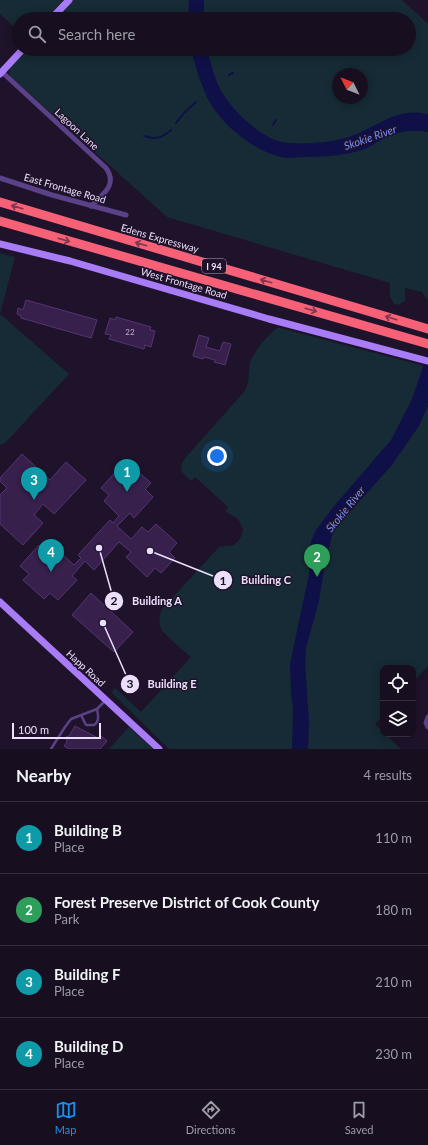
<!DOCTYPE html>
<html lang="en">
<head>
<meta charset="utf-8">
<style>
	:root { --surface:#170e20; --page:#241c2d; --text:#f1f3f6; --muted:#9e9ca5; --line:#362e3e; --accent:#1692f1 }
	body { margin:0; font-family:Lato,sans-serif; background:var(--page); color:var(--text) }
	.controls { position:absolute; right:12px; bottom:12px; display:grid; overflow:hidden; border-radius:8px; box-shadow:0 2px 10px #0003 }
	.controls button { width:36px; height:36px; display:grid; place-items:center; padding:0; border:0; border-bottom:1px solid var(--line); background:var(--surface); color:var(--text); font:20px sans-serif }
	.compass { position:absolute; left:332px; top:68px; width:36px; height:36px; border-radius:50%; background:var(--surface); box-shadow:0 2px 10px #0003; rotate:312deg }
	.scale { position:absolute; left:12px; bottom:10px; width:89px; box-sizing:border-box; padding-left:4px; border:2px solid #ecdffd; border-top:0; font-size:11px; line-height:14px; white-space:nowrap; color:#ecdffd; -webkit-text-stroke:3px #1f132b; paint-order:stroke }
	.you { position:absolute; left:217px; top:456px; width:14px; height:14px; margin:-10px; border:3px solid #fff; border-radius:50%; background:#1a73e8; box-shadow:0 0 0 6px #1a73e833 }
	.badge { display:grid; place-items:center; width:26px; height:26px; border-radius:50%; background:var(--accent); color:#fff; font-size:13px; font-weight:700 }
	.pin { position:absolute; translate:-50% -33px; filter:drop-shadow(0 1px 2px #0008) }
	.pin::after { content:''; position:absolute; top:21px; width:14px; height:12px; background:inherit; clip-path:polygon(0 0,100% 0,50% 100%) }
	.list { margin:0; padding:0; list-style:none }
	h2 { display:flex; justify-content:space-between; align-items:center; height:52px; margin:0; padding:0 16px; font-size:17px }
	h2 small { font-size:13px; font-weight:400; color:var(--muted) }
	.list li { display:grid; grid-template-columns:26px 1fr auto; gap:12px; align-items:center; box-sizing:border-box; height:72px; padding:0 16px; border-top:1px solid var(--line) }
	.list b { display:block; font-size:15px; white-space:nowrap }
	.list p { margin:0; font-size:13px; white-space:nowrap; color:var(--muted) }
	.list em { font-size:13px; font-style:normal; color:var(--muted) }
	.icon { flex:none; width:22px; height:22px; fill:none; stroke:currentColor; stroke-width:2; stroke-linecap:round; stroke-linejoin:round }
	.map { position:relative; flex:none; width:428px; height:749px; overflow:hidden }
	.search { position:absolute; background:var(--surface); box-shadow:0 2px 10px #0003; left:12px; right:12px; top:12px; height:44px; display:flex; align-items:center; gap:10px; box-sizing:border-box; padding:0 14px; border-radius:22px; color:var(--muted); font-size:15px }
	.sheet { height:340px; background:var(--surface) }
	nav { display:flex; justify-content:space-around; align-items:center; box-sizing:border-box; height:56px; border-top:1px solid var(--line); background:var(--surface); font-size:11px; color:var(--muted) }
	nav a { display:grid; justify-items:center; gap:2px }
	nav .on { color:var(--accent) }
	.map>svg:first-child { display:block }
</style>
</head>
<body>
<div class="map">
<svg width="428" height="749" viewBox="0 0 428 749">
	<rect width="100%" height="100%" fill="#1f132b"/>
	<g fill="#162b35" fill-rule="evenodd">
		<polygon points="0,0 63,0 46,19 19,19 19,31 0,14"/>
		<path d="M73,0h329l26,24v277l-6,-9 -17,-4v13l-7,4 -4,-1 -4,-8v-13l-223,-66 -157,-141c-3,-11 10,-20 17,-27h382v-30h-354zM338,74h24v24h-24z"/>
		<polygon points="0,253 15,257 0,314"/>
		<polygon points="0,314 69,374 5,443 0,445"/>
		<path d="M277,328h3l148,39v299l-15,16v-14h-30v47l-8,9 8,8v2h2l16,15h-232l-57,-56 1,-3 2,-2 26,24 50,-55c-7,-6 -28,-23 -30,-29 -3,-6 -1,-13 1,-19l57,-62c3,-1 5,-1 10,-1 9,-1 13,-9 14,-17l-5,-10 -13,-8 3,-4 -33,-30 -4,4 -9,-9 -1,-6 4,-8 60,-67c5,-9 3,-18 5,-28 3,-11 18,-28 27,-35z"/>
		<polygon points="129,727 153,749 109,749"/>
	</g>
	<g fill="#0f1048">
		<polygon points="189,0 204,0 204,19 188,19"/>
		<path d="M191,49h15c5,13 8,28 14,40 11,20 39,48 62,53 18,3 45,1 63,-4 30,-8 49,-32 83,-24v18c-17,-3 -32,0 -47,8 -6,3 -12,8 -19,10 -20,6 -39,7 -60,7 -6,0 -14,2 -21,0 -26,-6 -55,-29 -69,-51 -9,-14 -17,-40 -21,-57z"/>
		<polygon points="428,352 428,406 419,426 392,465 339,524 333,532 325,564 319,601 306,648 305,663 309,721 308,749 292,749 293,708 291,693 290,664 309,574 311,541 316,530 334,506 391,440 412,399"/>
	</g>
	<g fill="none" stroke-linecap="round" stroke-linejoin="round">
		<g stroke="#0f1048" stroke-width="2">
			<polyline points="229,75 233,73"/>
			<polyline points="176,123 184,113 196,102"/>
			<polyline points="273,125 276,120"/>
			<path d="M144,136c13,4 17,2 27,-6"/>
		</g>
	</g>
	<g fill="#37204b" stroke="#563475">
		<polygon points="26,300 97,320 91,338 21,318 21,316 17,314 18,308 23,310"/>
		<polygon points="116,317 151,327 150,330 155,331 151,347 145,345 144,349 109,339 111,335 105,334 110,318 115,320"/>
		<polygon points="199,335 209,338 206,347 220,351 223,342 231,344 225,365 214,362 215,360 204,357 203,359 193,356"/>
		<polygon points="22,454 50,480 66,462 86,480 54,514 43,504 34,515 43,523 23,545 0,524 0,495 7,488 0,481 0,478"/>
		<polygon points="120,467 129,475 134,468 151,483 145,489 153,497 134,518 130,513 117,526 131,539 142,527 148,532 156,524 177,543 169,552 175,558 161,573 155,568 147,577 126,557 131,552 119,542 94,570 85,561 72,576 77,580 58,600 50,593 44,599 23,580 29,574 20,566 39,545 48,553 53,546 74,565 81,558 78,555 110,520 113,523 119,516 104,501 109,495 101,488"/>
		<polygon points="91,593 133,632 114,652 72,615"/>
		<polygon points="75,726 98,738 101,736 107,741 100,749 69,749 64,746 67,742 66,737 69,736"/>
	</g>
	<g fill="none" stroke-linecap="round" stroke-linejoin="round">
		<g stroke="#5b4187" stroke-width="2.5">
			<path d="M81,715l5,10h8c6,-4 4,-10 3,-16"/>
			<polyline points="51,749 65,727 71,719 97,709 106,700"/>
		</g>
		<g stroke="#5b4187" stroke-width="5">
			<path d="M2,72l104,96c12,17 -3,26 -15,38"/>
			<polyline points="0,178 52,195 126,215"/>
			<polyline points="428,717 426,723 428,727"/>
		</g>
		<g stroke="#a87bf7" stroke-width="7">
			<polyline points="51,19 69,0"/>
			<polyline points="0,74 23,49"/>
			<polyline points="0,244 70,261 269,319 428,361"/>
			<polyline points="0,602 159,749"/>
		</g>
		<g stroke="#f66177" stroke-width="9">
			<polyline points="0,202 428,329"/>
			<polyline points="0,221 428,344"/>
		</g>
	</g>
	<defs><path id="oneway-shaft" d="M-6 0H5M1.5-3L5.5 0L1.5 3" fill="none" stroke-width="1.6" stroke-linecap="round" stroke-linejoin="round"/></defs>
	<g stroke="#80364d">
		<use href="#oneway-shaft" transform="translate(17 207) rotate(-164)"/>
		<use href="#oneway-shaft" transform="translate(64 240) rotate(16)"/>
		<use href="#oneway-shaft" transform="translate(141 244) rotate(-164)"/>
		<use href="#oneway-shaft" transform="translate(266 281) rotate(-164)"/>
		<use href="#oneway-shaft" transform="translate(311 310) rotate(16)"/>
		<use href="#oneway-shaft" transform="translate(391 318) rotate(-163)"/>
	</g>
	<g text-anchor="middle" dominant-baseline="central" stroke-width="3" stroke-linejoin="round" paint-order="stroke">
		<g font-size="8" fill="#bfafd0">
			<text x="130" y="332">22</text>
		</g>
		<rect fill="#1f132b" stroke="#aea2be" stroke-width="1" x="202" y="259" width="24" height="14" rx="3"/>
		<g font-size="9" font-weight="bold" fill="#ecdffd">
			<text x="214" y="266">I 94</text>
		</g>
		<g font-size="10" fill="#ecdffd" stroke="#1f132b">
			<text transform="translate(77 129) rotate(43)">Lagoon Lane</text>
			<text transform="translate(65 188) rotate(16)">East Frontage Road</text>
			<text transform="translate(160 238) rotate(16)">Edens Expressway</text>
			<text transform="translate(184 283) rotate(16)">West Frontage Road</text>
			<text transform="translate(86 668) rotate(43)">Happ Road</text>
		</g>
		<g font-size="11" font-style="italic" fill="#738ef7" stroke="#1f132b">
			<text transform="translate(370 137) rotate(-19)">Skokie River</text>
			<text transform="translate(345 509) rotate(-51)">Skokie River</text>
		</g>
	</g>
	<path fill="none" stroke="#ecdffd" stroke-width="1.5" d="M150 551L223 580M99 548L114 601M103 623L130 684"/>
	<g fill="#ecdffd" stroke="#1f132b" stroke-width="1.5">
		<circle cx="150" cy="551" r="4"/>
		<circle cx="99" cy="548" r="4"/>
		<circle cx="103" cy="623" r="4"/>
		<circle cx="223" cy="580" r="10"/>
		<circle cx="114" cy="601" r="10"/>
		<circle cx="130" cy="684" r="10"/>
	</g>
	<g font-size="12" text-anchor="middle" font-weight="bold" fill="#111">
		<text x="223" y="585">1</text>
		<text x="114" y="605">2</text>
		<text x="130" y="688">3</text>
	</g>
	<g font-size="11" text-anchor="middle" font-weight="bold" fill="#ecdffd" stroke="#1f132b" stroke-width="3" stroke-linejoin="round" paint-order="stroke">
		<text x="266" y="584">Building C</text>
		<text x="157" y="605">Building A</text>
		<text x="172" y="688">Building E</text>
	</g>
</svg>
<div class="controls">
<button><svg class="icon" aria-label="locate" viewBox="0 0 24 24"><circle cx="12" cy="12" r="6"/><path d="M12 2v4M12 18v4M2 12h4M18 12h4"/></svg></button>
<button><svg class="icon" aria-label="layers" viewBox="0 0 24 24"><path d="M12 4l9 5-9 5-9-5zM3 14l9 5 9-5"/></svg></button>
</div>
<svg class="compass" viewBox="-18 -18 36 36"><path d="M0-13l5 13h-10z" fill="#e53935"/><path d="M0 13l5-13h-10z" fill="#9e9ca5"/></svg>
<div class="scale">100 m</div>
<div class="you"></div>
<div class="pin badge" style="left:127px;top:492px;background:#0f9aa8">1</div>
<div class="pin badge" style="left:317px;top:577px;background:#2e9e5b">2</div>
<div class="pin badge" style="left:34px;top:500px;background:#0f9aa8">3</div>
<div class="pin badge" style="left:51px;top:572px;background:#0f9aa8">4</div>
<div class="search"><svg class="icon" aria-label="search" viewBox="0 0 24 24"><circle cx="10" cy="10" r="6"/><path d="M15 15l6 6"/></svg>Search here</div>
</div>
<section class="sheet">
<h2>Nearby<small>4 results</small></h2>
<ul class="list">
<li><span class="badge" style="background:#0f9aa8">1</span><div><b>Building B</b><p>Place</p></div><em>110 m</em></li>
<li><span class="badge" style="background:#2e9e5b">2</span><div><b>Forest Preserve District of Cook County</b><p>Park</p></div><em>180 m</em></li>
<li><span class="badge" style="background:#0f9aa8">3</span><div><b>Building F</b><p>Place</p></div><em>210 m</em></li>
<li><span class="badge" style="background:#0f9aa8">4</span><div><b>Building D</b><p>Place</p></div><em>230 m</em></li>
</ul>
</section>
<nav>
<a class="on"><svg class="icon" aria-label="map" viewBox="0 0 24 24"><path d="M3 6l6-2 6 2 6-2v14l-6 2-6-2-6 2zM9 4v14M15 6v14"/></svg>Map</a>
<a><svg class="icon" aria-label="directions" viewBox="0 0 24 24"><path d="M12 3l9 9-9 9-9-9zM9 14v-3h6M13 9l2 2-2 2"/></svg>Directions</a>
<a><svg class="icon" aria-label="saved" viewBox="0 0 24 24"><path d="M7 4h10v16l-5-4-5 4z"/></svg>Saved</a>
</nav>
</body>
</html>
